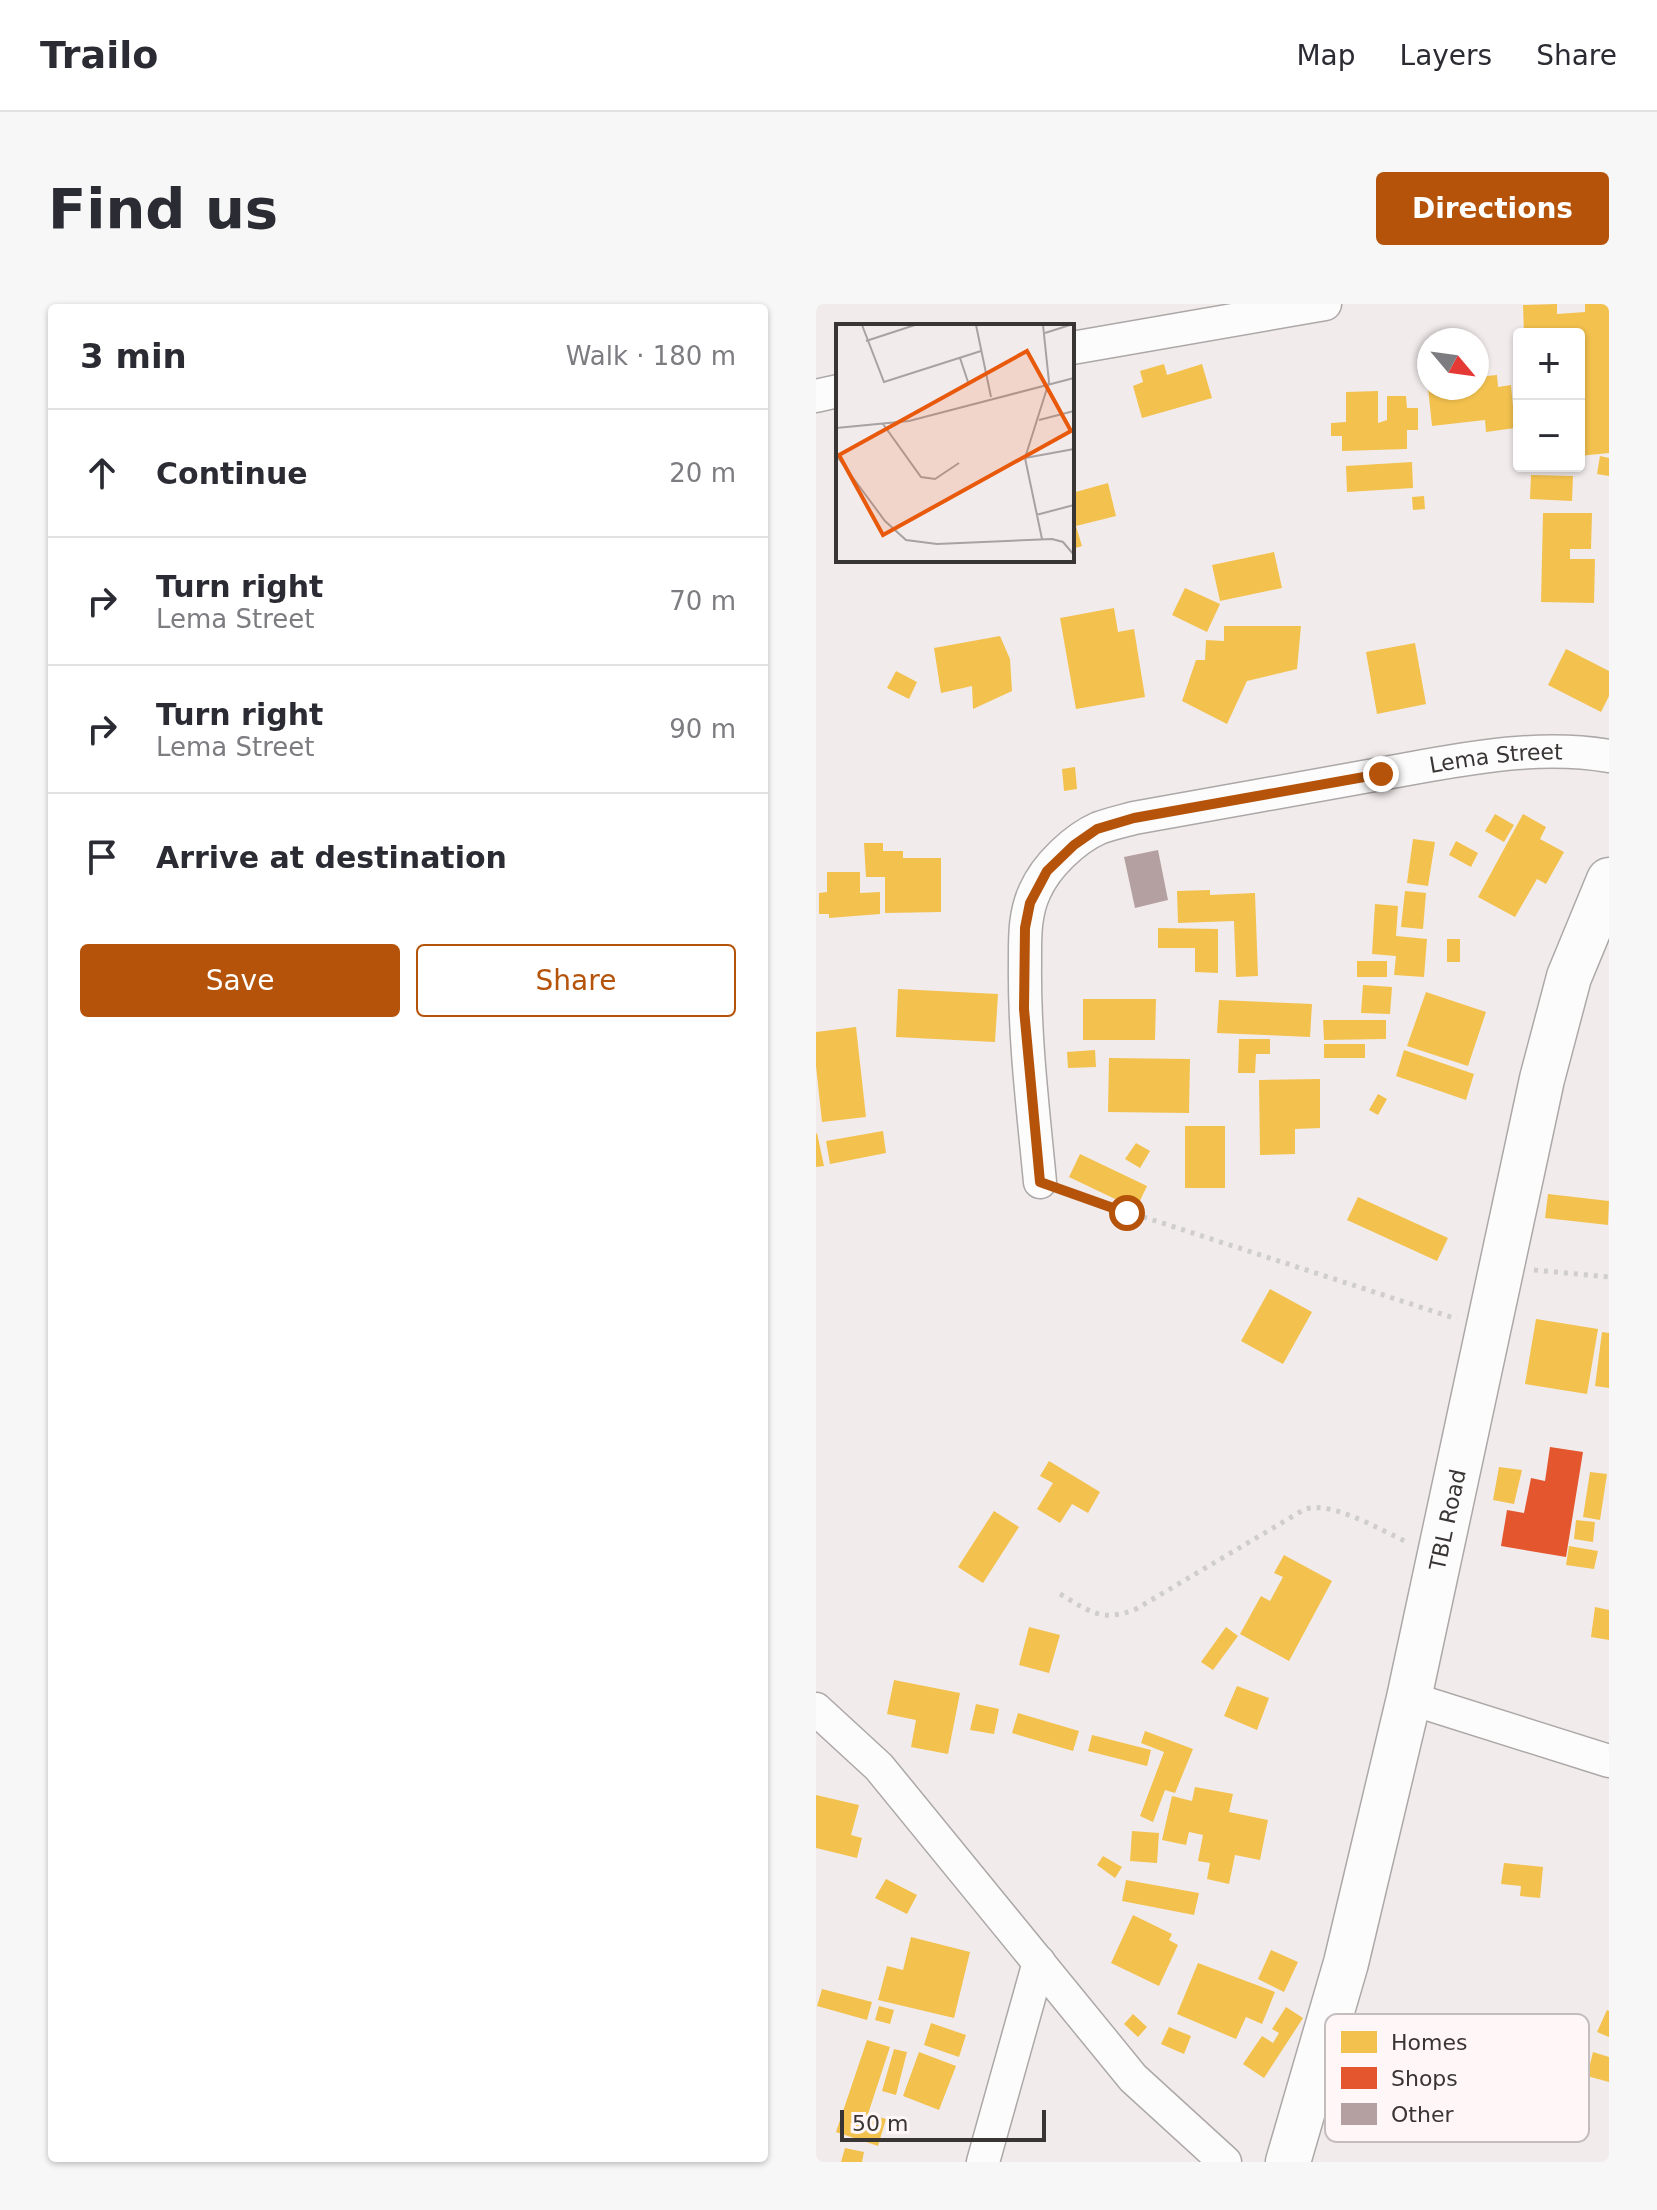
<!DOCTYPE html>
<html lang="en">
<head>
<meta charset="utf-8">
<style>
	:root { --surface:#fff; --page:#f7f7f7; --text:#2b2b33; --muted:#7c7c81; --line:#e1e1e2; --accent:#b45309 }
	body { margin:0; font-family:"DejaVu Sans",sans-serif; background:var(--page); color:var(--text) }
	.controls { position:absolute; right:24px; top:24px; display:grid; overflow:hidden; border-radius:8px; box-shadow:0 2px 6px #0004 }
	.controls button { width:72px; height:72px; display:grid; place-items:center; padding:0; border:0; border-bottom:2px solid var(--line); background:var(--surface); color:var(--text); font:40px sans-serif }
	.compass { position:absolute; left:601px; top:24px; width:72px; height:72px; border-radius:50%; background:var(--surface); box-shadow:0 2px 6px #0004; rotate:119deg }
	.scale { position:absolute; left:24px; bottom:20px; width:206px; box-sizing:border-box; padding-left:8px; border:4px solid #3a3535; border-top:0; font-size:22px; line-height:28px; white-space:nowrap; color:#3a3535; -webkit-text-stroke:6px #fff7f7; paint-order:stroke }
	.stop { position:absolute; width:24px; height:24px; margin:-18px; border:6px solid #b45309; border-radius:50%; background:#fff }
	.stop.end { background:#b45309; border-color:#fff; box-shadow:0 2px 8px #0008 }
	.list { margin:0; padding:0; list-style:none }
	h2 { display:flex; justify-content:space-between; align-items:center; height:104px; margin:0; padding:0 32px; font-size:34px }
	h2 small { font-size:26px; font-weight:400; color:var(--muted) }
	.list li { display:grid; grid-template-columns:52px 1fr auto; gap:24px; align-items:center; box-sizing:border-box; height:128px; padding:0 32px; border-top:2px solid var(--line) }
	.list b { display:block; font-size:30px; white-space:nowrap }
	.list p { margin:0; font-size:26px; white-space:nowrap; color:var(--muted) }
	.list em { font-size:26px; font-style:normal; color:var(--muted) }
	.actions { display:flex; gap:16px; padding:24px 32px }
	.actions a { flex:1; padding:18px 0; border:2px solid var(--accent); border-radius:8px; text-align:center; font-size:28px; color:var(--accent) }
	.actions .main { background:var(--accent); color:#fff }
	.icon { flex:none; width:44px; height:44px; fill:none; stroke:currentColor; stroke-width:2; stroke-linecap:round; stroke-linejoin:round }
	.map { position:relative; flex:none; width:793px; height:1858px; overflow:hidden; border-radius:8px }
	header { display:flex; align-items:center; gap:48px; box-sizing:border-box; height:112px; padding:0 40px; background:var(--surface); border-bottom:2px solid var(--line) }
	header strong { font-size:38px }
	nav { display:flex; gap:44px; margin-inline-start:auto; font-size:28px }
	.intro { display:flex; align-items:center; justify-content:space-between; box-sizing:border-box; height:192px; padding:0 48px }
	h1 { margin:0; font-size:56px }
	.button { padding:20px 36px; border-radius:8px; background:var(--accent); color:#fff; font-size:28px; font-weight:700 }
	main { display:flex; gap:48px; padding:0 48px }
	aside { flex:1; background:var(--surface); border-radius:8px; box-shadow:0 2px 6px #0004 }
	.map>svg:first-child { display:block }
</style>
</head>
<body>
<header>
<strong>Trailo</strong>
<nav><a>Map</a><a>Layers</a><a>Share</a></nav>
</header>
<div class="intro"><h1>Find us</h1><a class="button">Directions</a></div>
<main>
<aside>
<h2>3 min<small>Walk · 180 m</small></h2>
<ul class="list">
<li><svg class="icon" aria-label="ahead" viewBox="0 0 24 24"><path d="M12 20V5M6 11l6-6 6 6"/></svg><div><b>Continue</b></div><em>20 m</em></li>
<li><svg class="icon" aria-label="right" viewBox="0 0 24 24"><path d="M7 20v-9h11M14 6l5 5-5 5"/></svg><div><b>Turn right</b><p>Lema Street</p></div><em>70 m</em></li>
<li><svg class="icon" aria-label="right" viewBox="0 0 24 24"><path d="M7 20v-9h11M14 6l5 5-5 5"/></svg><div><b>Turn right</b><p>Lema Street</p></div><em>90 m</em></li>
<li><svg class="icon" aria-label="arrive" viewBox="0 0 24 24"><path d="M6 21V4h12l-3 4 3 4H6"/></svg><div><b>Arrive at destination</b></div></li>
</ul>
<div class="actions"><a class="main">Save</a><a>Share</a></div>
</aside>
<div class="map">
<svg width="793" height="1858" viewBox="0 0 793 1858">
	<rect width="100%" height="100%" fill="#f2ebeb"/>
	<g fill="#f2c14e">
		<polygon points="741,0 741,10 769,8 769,0 793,0 793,149 763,152 763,30 708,30 707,1"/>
		<polygon points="348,60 351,71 386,60 396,94 326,114 317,82 327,78 324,67"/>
		<polygon points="681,71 682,83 695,81 699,124 670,128 669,116 616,122 612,84 661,84 661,73"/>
		<polygon points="562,87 562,119 571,116 571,92 590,92 591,104 602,104 602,126 591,126 591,145 526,147 526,132 515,132 515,119 530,118 530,88"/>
		<polygon points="784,152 793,154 793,172 781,170"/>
		<polygon points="596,158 597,184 531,188 530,162"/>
		<polygon points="715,171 757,172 756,197 714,195"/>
		<polygon points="292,179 300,212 260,222 266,242 256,245 256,189"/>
		<polygon points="608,192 609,205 597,206 596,193"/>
		<polygon points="727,209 776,209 775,245 754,245 754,255 779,255 778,299 725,298"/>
		<polygon points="458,248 466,284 404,297 396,261"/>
		<polygon points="369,284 404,300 391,328 356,311"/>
		<polygon points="298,304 302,328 318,325 329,393 260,405 244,314"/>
		<polygon points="408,322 485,322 481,365 431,377 411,420 366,397 380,356 389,356 390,336 408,337"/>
		<polygon points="184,332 194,355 196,387 157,405 156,382 125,389 118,344"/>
		<polygon points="599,339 610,400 561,410 550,348"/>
		<polygon points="750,345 793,367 793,392 785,408 732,381"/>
		<polygon points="80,367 101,378 93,395 71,384"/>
		<polygon points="259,463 261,485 248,487 246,465"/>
		<polygon points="679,510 698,521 688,538 669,527"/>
		<polygon points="707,510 730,523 724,535 748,548 730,580 721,575 699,613 662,593"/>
		<polygon points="597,535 619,538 612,582 591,579"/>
		<polygon points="640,537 662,549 655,563 633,551"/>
		<polygon points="48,539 67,539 67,547 87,547 87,554 125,554 125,608 69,609 69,573 50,573"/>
		<polygon points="11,568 44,568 44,589 64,588 64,610 13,614 13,610 3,610 3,589 11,588"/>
		<polygon points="394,586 394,591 439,589 442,672 420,673 418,617 362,619 361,587"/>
		<polygon points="589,587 610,589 607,625 585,623"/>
		<polygon points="559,600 582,602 580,632 611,635 608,673 578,671 580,652 556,650"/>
		<polygon points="342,624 402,625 402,669 379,668 379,644 342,644"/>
		<rect x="631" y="635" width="13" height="23"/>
		<rect x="541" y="657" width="30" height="16"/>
		<polygon points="547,681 576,683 574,710 545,709"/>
		<polygon points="82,685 182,690 179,738 80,733"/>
		<polygon points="610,688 670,708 652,762 591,742"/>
		<polygon points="267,695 340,695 339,736 267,736"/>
		<polygon points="403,696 496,700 494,733 401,729"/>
		<polygon points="507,716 570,716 570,735 508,736"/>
		<polygon points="40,723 50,813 6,818 0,762 0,728"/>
		<polygon points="423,735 454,735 454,750 440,750 439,769 422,769"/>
		<rect x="508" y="740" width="41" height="14"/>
		<polygon points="279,746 280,763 252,764 251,748"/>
		<polygon points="588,746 658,770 650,796 580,772"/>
		<polygon points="293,754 374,755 373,809 292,808"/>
		<polygon points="504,775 504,824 479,825 479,850 444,851 443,776"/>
		<polygon points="562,790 571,795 562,811 553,806"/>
		<rect x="369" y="822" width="40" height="62"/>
		<polygon points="67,827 70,849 14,860 10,837"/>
		<polygon points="1,829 8,862 0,863 0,830"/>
		<polygon points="320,839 334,847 324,864 309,855"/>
		<polygon points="264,850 331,882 320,905 253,873"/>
		<polygon points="732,890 793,897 792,921 729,914"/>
		<polygon points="542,893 632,934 621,957 531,916"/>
		<polygon points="454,985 496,1008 467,1060 425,1037"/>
		<polygon points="720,1015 782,1025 771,1090 709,1080"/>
		<polygon points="786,1028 793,1029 793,1084 779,1082"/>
		<polygon points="233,1157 284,1188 272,1209 256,1200 244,1219 221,1205 237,1179 224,1172"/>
		<polygon points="683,1163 706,1166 698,1200 677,1196"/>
		<polygon points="774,1168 791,1170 784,1216 767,1213"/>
		<polygon points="178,1207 203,1223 167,1279 142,1263"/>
		<polygon points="760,1216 779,1218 777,1238 758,1235"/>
		<polygon points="753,1242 782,1247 778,1265 750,1261"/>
		<polygon points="468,1251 516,1277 473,1357 424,1330 445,1292 454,1297 467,1273 458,1269"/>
		<polygon points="779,1303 793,1306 793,1336 775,1333"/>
		<polygon points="213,1323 244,1331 233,1369 203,1361"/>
		<polygon points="410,1323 422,1332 397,1366 385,1358"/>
		<polygon points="78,1376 144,1389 132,1450 95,1443 100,1416 71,1410"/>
		<polygon points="421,1382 453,1394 441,1426 408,1412"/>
		<polygon points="160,1400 183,1405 178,1430 154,1426"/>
		<polygon points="202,1409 263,1427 257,1447 196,1429"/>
		<polygon points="329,1427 377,1445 359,1489 349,1486 337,1518 324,1512 348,1448 325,1439"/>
		<polygon points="276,1431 335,1446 331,1462 272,1447"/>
		<polygon points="379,1483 417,1490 413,1508 452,1516 444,1556 419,1551 413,1580 391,1575 394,1559 382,1557 387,1531 373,1528 370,1541 346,1536 356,1492 376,1497"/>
		<polygon points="0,1491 43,1501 35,1531 46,1534 41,1554 0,1544"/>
		<polygon points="316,1527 343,1529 341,1559 314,1557"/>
		<polygon points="287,1552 306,1563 299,1574 281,1561"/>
		<polygon points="688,1559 727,1563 724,1594 704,1592 705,1582 685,1580"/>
		<polygon points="70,1575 101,1591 91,1610 59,1594"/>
		<polygon points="310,1576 383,1589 378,1611 306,1597"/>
		<polygon points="317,1611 356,1630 353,1636 362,1641 343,1682 295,1659"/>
		<polygon points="95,1633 154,1648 138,1714 62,1696 71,1662 87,1666"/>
		<polygon points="455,1646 482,1658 468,1688 442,1675"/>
		<polygon points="382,1659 459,1688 446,1720 430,1713 420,1735 361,1710"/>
		<polygon points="6,1685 56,1698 51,1716 1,1702"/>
		<polygon points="63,1702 78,1706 74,1720 59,1716"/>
		<polygon points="470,1703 487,1714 448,1774 427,1760 446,1732 457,1739 463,1729 456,1725"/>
		<polygon points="791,1706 793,1707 793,1733 781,1728"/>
		<polygon points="317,1710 331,1723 322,1733 308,1720"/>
		<polygon points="115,1719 150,1731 143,1753 108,1741"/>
		<polygon points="353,1723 375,1732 368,1750 345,1740"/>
		<polygon points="51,1736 74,1743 52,1810 70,1815 62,1842 20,1828"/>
		<polygon points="78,1745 91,1748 80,1791 66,1787"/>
		<polygon points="103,1748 140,1762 123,1806 87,1792"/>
		<polygon points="777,1748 793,1753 793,1778 771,1772"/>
		<polygon points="29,1844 48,1848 46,1858 25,1858"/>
	</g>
	<polygon fill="#e4572e" points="734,1143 767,1148 750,1253 685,1242 691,1206 708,1209 715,1174 729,1177"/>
	<polygon fill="#b5a0a1" points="342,546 352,596 319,604 308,553"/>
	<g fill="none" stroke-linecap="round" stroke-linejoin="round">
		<g stroke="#ada8a8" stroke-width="35">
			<g id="street">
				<polyline points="256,44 509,0"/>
				<polyline points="0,92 22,87"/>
				<path id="s1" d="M224,878c-7,-73 -16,-146 -15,-219 0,-24 -1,-49 10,-72 11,-25 39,-52 64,-63 11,-4 24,-7 35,-10 82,-15 164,-29 246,-44 74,-13 153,-31 229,-18"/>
				<polyline points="593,1394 793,1457"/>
				<polyline points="0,1405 63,1463 317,1774 409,1858"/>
				<polyline points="167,1858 223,1658"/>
			</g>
		</g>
		<g stroke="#ada8a8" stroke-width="47">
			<g id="secondary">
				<path id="s2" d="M472,1858l58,-199 63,-265 133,-619 27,-102 40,-97"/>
			</g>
		</g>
		<g stroke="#cfcdcd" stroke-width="5" stroke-dasharray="4 6" stroke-linecap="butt">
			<polyline points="251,888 641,1015"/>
			<polyline points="718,966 793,973"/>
			<path d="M244,1290c29,17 42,29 76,15l169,-100c28,-8 75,21 102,33"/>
		</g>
		<use href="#street" stroke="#fdfcfc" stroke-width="32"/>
		<use href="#secondary" stroke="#fdfcfc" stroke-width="44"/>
	</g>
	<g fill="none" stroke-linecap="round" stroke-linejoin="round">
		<polyline stroke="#b45309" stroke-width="10" points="311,909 224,878 208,705 209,624 214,599 231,567 258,541 281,525 318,514 565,470"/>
	</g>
	<g text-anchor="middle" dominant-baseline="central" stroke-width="8" stroke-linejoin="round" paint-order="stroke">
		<g font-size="22" fill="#3a3535" stroke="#fff7f7">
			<text stroke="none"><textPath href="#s1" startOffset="788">Lema Street</textPath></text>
			<text stroke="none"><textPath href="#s2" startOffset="662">TBL Road</textPath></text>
		</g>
	</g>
	<g transform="translate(20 20)">
		<rect width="238" height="238" fill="#f2ebeb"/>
		<path fill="none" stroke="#a8a2a2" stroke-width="2" d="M26,1l22,57 97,-31M140,1l15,72M209,9l25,-8M30,17l49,-16M124,34l8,24M203,96l35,-9M47,100l38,53 14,2 24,-16M0,104l73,-7 165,-43M0,131l49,66 21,19 31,4 115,-5 11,3 11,13M189,134l49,-9M200,191l38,-10M206,215l-17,-81 24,-76 -6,-57"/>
		<path fill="#e8590c" fill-opacity="0.15" stroke="#e8590c" stroke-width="4" d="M191,27l44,80 -188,104 -44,-80z"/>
		<rect width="238" height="238" fill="none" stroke="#3a3535" stroke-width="4"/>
	</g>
	<rect x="509" y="1710" width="264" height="128" rx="12" fill="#fff7f7" stroke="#c4bdbd" stroke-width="2"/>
	<rect x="525" y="1727" width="36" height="22" fill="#f2c14e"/>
	<rect x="525" y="1763" width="36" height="22" fill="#e4572e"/>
	<rect x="525" y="1799" width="36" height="22" fill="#b5a0a1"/>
	<g font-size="22" fill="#3a3535">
		<text x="575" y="1746">Homes</text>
		<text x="575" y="1782">Shops</text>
		<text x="575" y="1818">Other</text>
	</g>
</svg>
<div class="controls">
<button>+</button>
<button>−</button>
</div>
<svg class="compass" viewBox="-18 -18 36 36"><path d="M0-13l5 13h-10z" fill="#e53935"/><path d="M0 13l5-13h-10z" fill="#7c7c81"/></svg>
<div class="scale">50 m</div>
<div class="stop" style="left:311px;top:909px"></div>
<div class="stop end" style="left:565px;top:470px"></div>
</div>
</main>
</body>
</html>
